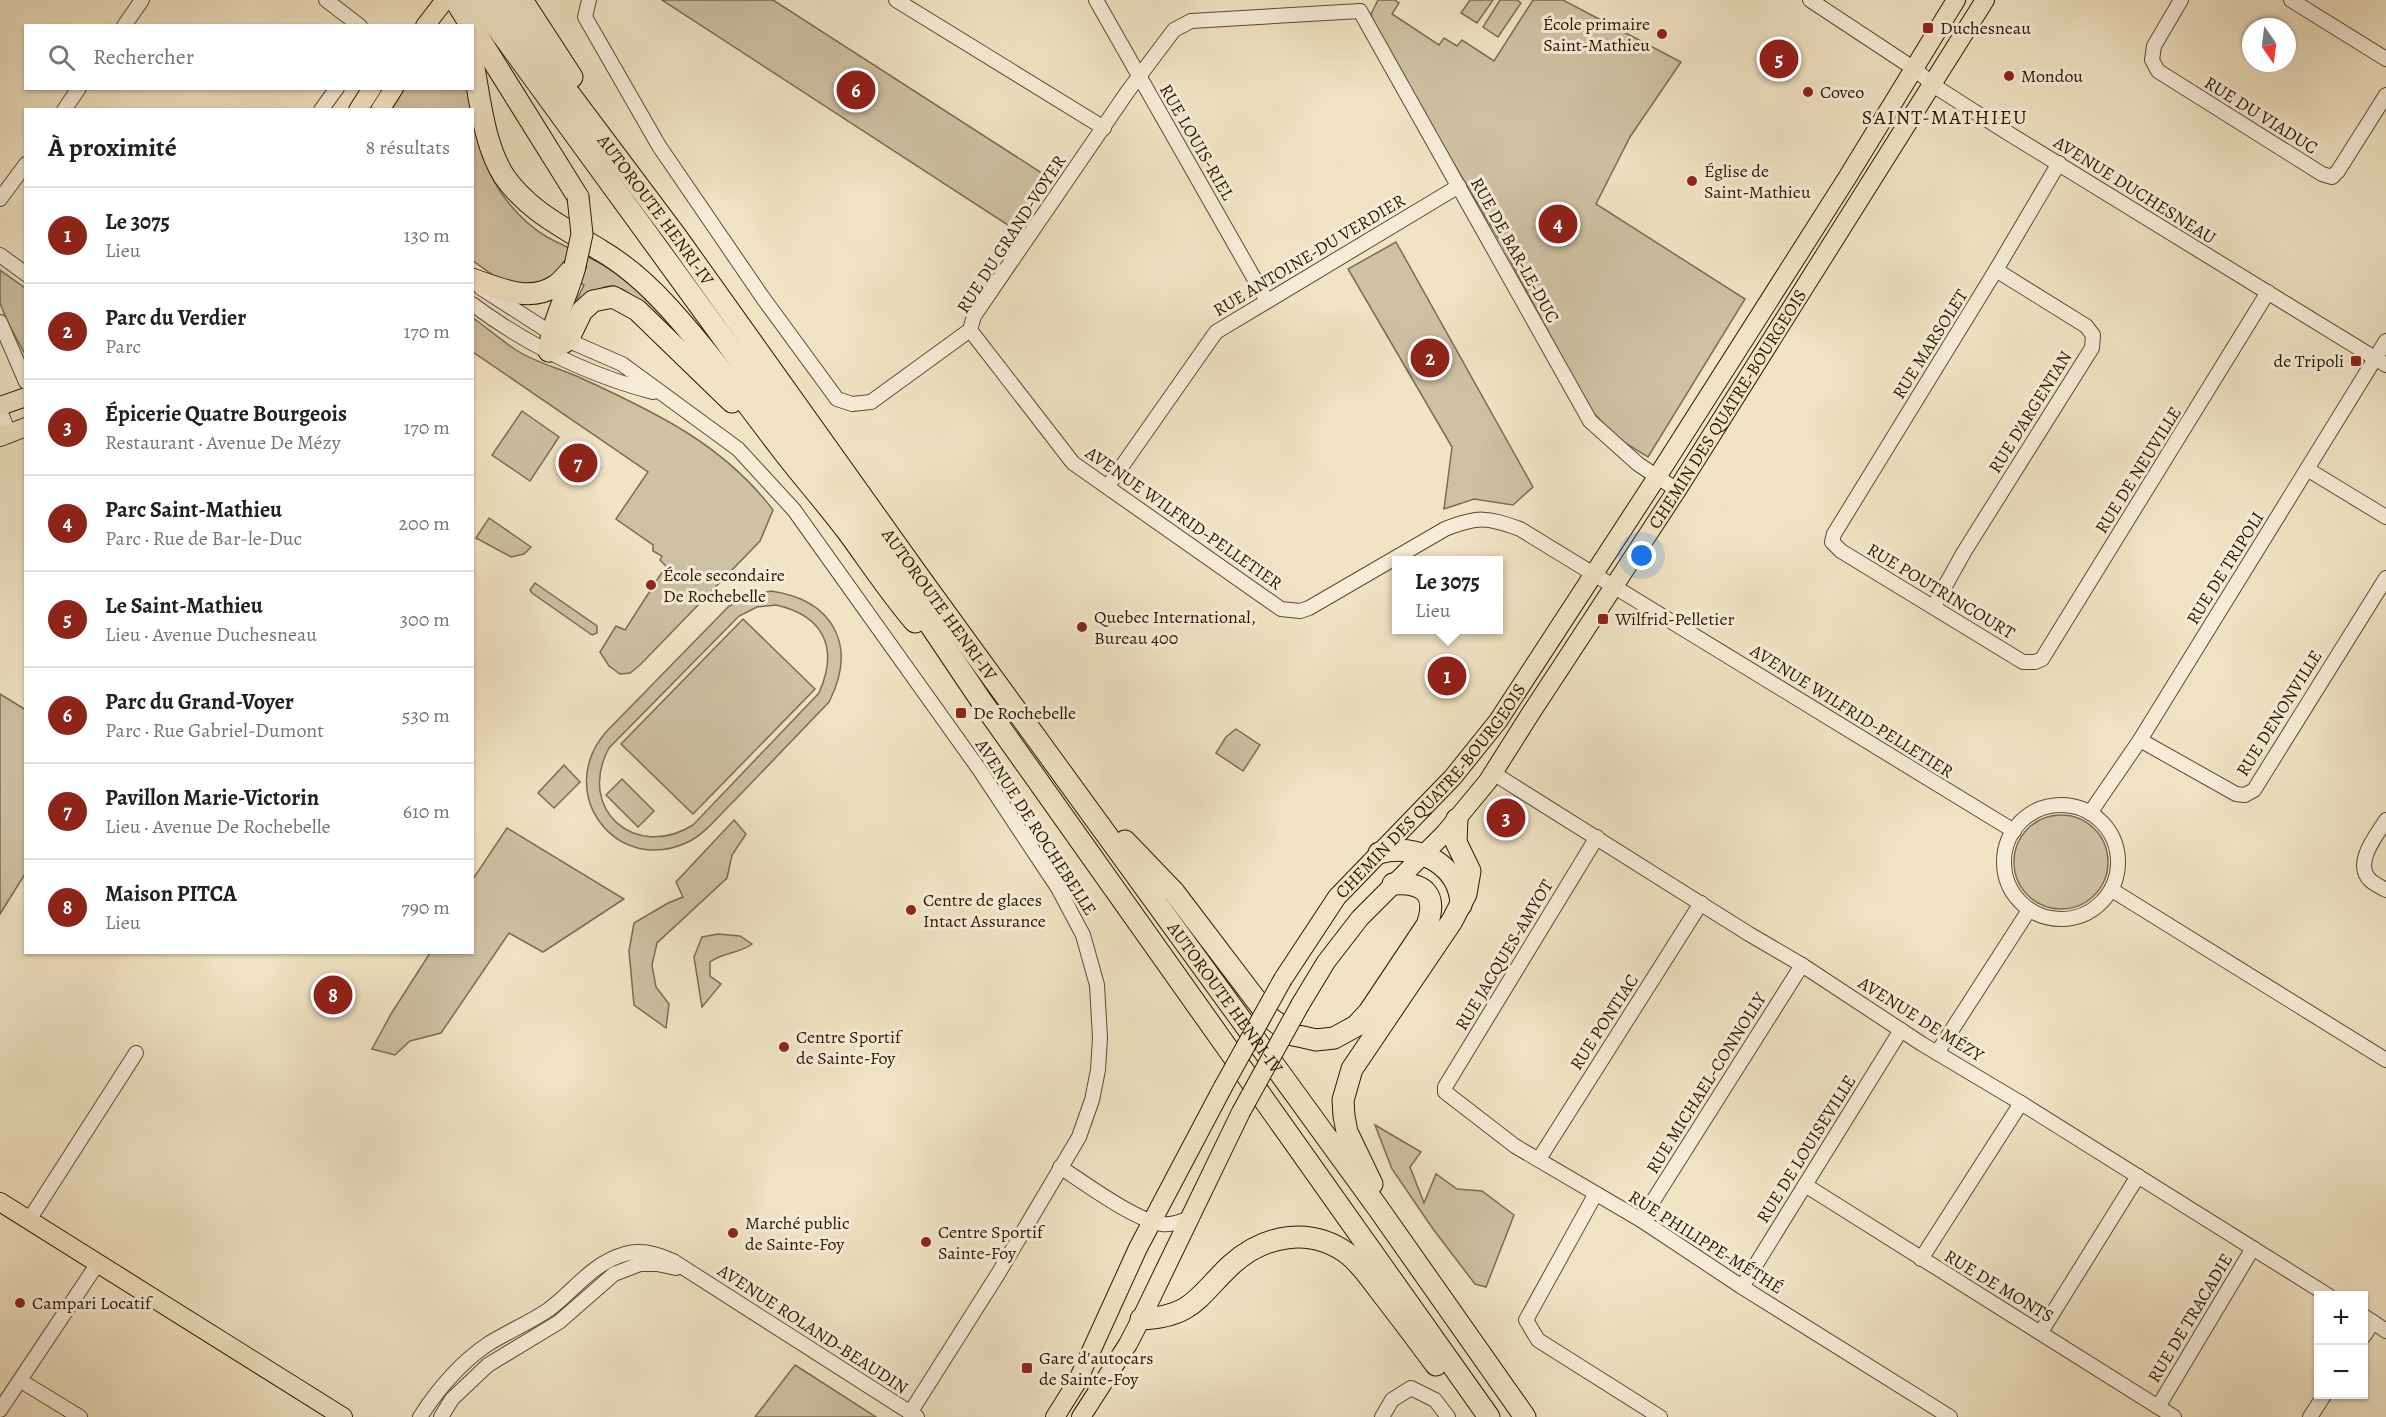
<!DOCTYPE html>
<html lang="fr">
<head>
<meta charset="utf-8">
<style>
	:root { --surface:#fff; --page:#f6f6f6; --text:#202124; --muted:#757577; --line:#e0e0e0; --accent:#8f2418 }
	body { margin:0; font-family:Alegreya,serif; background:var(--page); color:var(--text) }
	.controls { position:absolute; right:18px; bottom:18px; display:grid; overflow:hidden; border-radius:0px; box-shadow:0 2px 4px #0004 }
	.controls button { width:54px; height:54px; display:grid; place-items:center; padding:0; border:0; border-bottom:2px solid var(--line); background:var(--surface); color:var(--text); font:30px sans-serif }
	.compass { position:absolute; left:2242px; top:18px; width:54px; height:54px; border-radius:50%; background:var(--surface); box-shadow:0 2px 4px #0004; rotate:166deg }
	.you { position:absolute; left:1642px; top:556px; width:21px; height:21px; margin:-15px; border:4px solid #fff; border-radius:50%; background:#1a73e8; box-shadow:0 0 0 9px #1a73e833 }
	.badge { display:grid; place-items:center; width:39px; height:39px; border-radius:50%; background:var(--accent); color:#fff; font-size:20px; font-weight:700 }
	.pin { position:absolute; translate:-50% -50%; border:3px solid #fff; box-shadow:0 2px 6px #0006 }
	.popup { position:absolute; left:1392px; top:556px; width:111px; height:78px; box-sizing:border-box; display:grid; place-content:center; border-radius:0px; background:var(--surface); filter:drop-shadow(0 2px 4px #0005); font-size:20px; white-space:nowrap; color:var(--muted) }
	.popup b { font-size:22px; color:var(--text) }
	.popup::after { content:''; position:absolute; left:50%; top:100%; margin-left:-12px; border:12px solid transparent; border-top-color:var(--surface) }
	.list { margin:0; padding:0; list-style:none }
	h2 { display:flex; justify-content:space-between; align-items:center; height:78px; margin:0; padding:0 24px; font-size:26px }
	h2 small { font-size:20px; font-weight:400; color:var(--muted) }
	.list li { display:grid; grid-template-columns:39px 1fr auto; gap:18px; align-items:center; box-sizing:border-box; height:96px; padding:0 24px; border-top:2px solid var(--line) }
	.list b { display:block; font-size:22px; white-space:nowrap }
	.list p { margin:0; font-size:20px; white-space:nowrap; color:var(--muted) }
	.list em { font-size:20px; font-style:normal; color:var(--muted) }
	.icon { flex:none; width:33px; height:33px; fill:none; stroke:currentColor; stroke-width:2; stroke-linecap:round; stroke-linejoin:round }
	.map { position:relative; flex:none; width:2386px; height:1417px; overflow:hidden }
	.search { position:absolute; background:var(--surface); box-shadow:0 2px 4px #0004; left:24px; top:24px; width:450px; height:66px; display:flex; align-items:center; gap:15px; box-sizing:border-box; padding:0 21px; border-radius:0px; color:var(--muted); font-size:22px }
	.panel { position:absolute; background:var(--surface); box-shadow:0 2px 4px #0004; left:24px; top:108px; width:450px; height:846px; border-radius:0px }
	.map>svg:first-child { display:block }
</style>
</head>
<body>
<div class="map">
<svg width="2386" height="1417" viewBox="0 0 2386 1417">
	<rect width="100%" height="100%" fill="#f1e4c4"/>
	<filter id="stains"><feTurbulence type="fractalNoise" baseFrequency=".00333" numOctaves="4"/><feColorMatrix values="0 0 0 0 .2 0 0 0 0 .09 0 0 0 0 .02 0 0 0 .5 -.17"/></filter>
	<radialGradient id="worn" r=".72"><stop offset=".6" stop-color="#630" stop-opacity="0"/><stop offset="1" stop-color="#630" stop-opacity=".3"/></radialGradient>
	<g fill="#cfc1a3" stroke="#7c6c52" stroke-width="1.5" fill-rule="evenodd">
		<polygon points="662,0 773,0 1051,179 1017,231"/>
		<polygon points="1378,0 1395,0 1399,3 1392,14 1439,45 1444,38 1457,46 1462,40 1494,61 1533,0 1563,0 1681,62 1630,137 1596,204 1745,299 1648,457 1617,438 1589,408 1501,243 1419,105 1373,20 1371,14"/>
		<polygon points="1470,0 1493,0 1477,23 1461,13"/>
		<polygon points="1500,0 1517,0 1521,3 1498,37 1483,27"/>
		<path d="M404,89h66c5,23 7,49 15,71 9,30 35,61 62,77 20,11 42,19 61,31 28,18 52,43 75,66l-4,5c-13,-12 -50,-53 -67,-53 -15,0 -29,14 -40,24l12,-25 -25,-14 -13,12 -40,1 -33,-23 -1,-151h-81z"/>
		<polygon points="1396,242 1533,487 1513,505 1474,499 1444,509 1452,447 1348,269"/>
		<polygon points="0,270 25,288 25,354 8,323 0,303"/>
		<path d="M472,317c15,11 29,23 44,33 20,13 46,19 67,29 72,33 141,66 190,131l-13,31 -120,124 -10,8 -10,1 -11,-8 -9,-14 16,-26 9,4 41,-64 -6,-6 2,-4 -9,-5v-6l-37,-26 32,-47 -175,-120z"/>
		<polygon points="522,411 559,437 530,481 492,455"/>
		<polygon points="489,518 531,547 524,554 511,557 476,538"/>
		<polygon points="535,583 597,626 597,633 592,635 532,593 530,590"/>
		<path d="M771,591c62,9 87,54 58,111 -32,33 -63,66 -95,99 -14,13 -27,31 -44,40 -73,37 -137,-48 -84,-109l123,-126 20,-10zM776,605c48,11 63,43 43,88l-126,132c-58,36 -117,-16 -84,-77l130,-132 18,-9z"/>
		<polygon points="743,619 815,689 693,814 621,744"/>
		<polygon points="0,694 26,710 25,874 0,914"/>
		<polygon points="1236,729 1260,745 1243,771 1216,753 1226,737"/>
		<polygon points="564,765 580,782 554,808 538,793"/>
		<polygon points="622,779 654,811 638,827 606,795"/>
		<circle cx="2061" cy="862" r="47"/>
		<polygon points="734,820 746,834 732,855 727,878 657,943 652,965 656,987 669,1004 666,1028 634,1005 629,951 634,923 668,903 683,897 676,882"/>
		<polygon points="507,828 624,899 543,952 509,933 441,1033 410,1041 395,1055 372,1049 391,1014 430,953 472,952 473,879"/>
		<path d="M718,934l22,2 12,8c-13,10 -29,8 -42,18v14l11,8 -19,23 -8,-50 8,-20z"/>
		<polygon points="1375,1125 1421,1152 1410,1167 1424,1203 1436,1174 1457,1189 1482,1191 1514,1215 1486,1287 1475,1284 1433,1229 1392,1169"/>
		<polygon points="795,1365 876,1417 755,1417"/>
	</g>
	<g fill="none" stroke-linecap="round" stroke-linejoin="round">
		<g stroke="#5c4b31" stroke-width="16">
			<g id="minor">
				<polyline points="326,0 360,26"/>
				<polyline points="589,0 585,17 659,146 763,298 837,399 852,404 871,402 970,330 974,316 1128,91 1174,30 1191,21 1360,11"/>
				<polyline points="896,0 1104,128"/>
				<polyline points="1096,0 1267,301"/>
				<polyline points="1810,0 1913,68 1939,89 2008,133 2386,365"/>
				<polyline points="2181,0 2154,46 2152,60 2158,71 2322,174 2332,177 2338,171 2386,95"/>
				<polyline points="2291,0 2386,59"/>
				<polyline points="1360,11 1590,421 1638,464 1677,490"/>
				<polyline points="124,26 142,0"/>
				<polyline points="64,110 79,88"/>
				<polyline points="321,110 337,88"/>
				<polyline points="2059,163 1996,270 1834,534 1832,542 1841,551 2023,662 2035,662 2042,659 2268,292"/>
				<polyline points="0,199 26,164"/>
				<polyline points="0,255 26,274"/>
				<polyline points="481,288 551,333 622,364 738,449 794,510 979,769 1058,888 1083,935 1097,985 1100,1038 1098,1070 1092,1100 1079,1137 998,1274 910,1413"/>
				<path d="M472,304c54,40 116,71 181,88"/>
				<polyline points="0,322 26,382"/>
				<path d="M970,330l103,133 208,146 19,2 9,-3 136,-79c34,-13 41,-12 75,0l494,302"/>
				<polyline points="0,411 9,433"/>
				<polyline points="2307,469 2386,517"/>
				<polyline points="1108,486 1216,332 1459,186"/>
				<polyline points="1934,606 1964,552 2092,348 2093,335 2086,326 1996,270"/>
				<polyline points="2140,740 2236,794 2245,795 2254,790 2386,578"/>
				<polyline points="1493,773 1749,934 1802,965 1922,1044 2021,1103 2329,1296"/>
				<circle cx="2061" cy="862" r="57"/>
				<polyline points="2090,813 2140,740 2386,341"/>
				<path d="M2386,820c-9,15 -33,43 -16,60 4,4 11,7 16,10"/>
				<polyline points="1597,837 1445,1087 1445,1092 1515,1146 1641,1220 1742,1287 1950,1417"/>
				<polyline points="2112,890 2386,1060"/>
				<polyline points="1937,1053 2029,910"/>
				<polyline points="1539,1159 1701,903"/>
				<path d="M1060,1167c23,15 76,54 102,57 9,1 19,-2 27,-6"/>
				<polyline points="1805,1185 2174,1417"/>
				<polyline points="1595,1195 1526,1320 1538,1340 1660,1417"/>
				<polyline points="29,1220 136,1053"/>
				<polyline points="1641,1220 1802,965"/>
				<polyline points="1921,1259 2021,1103"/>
				<polyline points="1742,1287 1901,1030"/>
				<polyline points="2364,1316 2386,1331"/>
				<polyline points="2041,1332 2138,1176"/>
				<polyline points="2364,1336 2373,1322"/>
				<polyline points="21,1381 80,1417"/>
				<polyline points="2158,1407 2253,1248"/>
				<polyline points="0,1410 98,1263"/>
				<path d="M420,1417c18,-28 40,-54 68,-73 19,-12 41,-21 60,-34 26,-19 44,-47 77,-56 16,-5 33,0 48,7l244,156"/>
				<polyline points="441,1417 452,1399 488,1365 559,1322 614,1274 640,1264 657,1264 676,1268"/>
				<polyline points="1382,1417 1392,1400 1411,1388 1435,1400 1448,1417"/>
				<polyline points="2310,1417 2325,1394"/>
			</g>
		</g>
		<g stroke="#2a1800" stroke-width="20">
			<g id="major">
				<polyline points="425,26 445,0"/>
				<polyline points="358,110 372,88"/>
				<polyline points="380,110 394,88"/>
				<polyline points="0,406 26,397"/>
				<polyline points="0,437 26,427"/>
				<path id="s1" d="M1283,979l54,-82 116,-120 45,-56 159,-244 190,-299 109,-178"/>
				<path id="s2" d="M1300,1005l26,-43 34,-44 85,-85 43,-52 41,-65 148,-226 308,-490"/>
				<polyline points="0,1202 343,1417"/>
				<polyline points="1055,1417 1077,1382 1138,1248 1223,1087"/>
				<polyline points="1081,1417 1128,1344 1141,1319 1241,1112"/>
			</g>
		</g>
		<g stroke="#2a1800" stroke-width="23">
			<g id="highway">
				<polyline points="455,0 471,26"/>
				<polyline points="477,0 906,589 982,702 1489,1417"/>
				<path id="s3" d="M499,0l177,236 244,342 458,630 147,209"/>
				<polyline points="522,0 572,77"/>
				<polyline points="472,27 578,197"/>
				<path d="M472,58c8,38 11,85 32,118 24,35 61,52 96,74 26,15 49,36 69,58 40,44 74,91 110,138 22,29 46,56 68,85 23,31 43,62 68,91"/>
				<path d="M472,279c26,9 57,24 83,7 7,-4 14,-14 20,-20"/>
				<polyline points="549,351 568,340 582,311 593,301 613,297 637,310 732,402"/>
				<path d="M549,351c3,-30 19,-56 26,-85"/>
				<path d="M1125,841l49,51 95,125 24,18 10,2 13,3 18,-2 22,-12 13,-14 58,-87c11,-31 -3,-43 -34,-41"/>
				<path d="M1379,853c36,-11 81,11 82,52"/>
				<polyline points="1372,1184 1347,1132 1344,1116 1343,1100 1352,1069 1452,921 1466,894 1470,871 1456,842 1457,819"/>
				<path d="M1141,1319c52,-2 57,-23 90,-54 33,-30 79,-39 117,-11 14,11 24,27 35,41 18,23 35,46 53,70"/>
			</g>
		</g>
		<use href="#minor" stroke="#f6edd9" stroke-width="14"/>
		<use href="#major" stroke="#f1e4c4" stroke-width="18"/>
		<use href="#highway" stroke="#f1e4c4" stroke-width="21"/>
		<g stroke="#2a1800" stroke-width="20" stroke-linecap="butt">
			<g id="major-bridge">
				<polyline points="1223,1087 1283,979"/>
				<polyline points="1241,1112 1300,1005"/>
			</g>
		</g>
		<g stroke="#2a1800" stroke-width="23" stroke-linecap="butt">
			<polyline id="highway-bridge" points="575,266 582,234 578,197"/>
		</g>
		<use href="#major-bridge" stroke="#f1e4c4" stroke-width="18"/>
		<use href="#highway-bridge" stroke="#f1e4c4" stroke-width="21"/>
	</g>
	<g fill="#8f2418" stroke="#f6edd9" stroke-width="2">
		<rect x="1922" y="22" width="12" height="12" rx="3"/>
		<circle cx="1662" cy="34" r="6"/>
		<circle cx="2009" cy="76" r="6"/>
		<circle cx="1808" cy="92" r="6"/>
		<circle cx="1692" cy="181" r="6"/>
		<rect x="2350" y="355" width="12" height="12" rx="3"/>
		<circle cx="651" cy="585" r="6"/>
		<rect x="1597" y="613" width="12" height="12" rx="3"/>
		<circle cx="1082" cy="627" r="6"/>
		<rect x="955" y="707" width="12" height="12" rx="3"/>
		<circle cx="911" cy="910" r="6"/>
		<circle cx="784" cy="1047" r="6"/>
		<circle cx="733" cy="1233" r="6"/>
		<circle cx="926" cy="1242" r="6"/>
		<circle cx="20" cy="1303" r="6"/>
		<rect x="1021" y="1362" width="12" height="12" rx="3"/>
	</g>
	<g text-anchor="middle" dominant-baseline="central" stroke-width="6" stroke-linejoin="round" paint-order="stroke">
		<g font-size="18" fill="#2a1800" stroke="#f6edd9" text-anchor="start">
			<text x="1650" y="24" text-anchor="end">École primaire<tspan x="1650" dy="21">Saint-Mathieu</tspan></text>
			<text x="1940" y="28">Duchesneau</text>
			<text x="2021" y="76">Mondou</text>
			<text x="1820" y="92">Coveo</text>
			<text x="1704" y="171">Église de<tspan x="1704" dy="21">Saint-Mathieu</tspan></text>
			<text x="2344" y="361" text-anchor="end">de Tripoli</text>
			<text x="663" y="575">École secondaire<tspan x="663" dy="21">De Rochebelle</tspan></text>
			<text x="1094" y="617">Quebec International,<tspan x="1094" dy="21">Bureau 400</tspan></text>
			<text x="1615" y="619">Wilfrid-Pelletier</text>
			<text x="973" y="713">De Rochebelle</text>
			<text x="923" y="900">Centre de glaces<tspan x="923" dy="21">Intact Assurance</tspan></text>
			<text x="796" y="1037">Centre Sportif<tspan x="796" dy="21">de Sainte-Foy</tspan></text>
			<text x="745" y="1223">Marché public<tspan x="745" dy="21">de Sainte-Foy</tspan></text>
			<text x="938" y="1232">Centre Sportif<tspan x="938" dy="21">Sainte-Foy</tspan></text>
			<text x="32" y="1303">Campari Locatif</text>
			<text x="1039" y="1358">Gare d'autocars<tspan x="1039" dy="21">de Sainte-Foy</tspan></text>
		</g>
		<g font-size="18" fill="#2a1800" stroke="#f6edd9">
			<text transform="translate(2261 115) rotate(32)">RUE DU VIADUC</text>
			<text transform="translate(1197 142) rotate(60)">RUE LOUIS-RIEL</text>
			<text transform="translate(2135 190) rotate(32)">AVENUE DUCHESNEAU</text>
			<text stroke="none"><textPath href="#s3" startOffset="262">AUTOROUTE HENRI-IV</textPath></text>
			<text transform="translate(1011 234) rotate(-57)">RUE DU GRAND-VOYER</text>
			<text transform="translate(1515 250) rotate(61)">RUE DE BAR-LE-DUC</text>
			<text transform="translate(1309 255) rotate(-31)">RUE ANTOINE-DU VERDIER</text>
			<text transform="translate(1930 344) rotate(-58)">RUE MARSOLET</text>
			<text stroke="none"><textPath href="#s2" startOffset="736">CHEMIN DES QUATRE-BOURGEOIS</textPath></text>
			<text transform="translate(2030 412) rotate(-58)">RUE D'ARGENTAN</text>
			<text transform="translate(2138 470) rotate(-58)">RUE DE NEUVILLE</text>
			<text transform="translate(1184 518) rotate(35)">AVENUE WILFRID-PELLETIER</text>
			<text transform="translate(2225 568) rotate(-58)">RUE DE TRIPOLI</text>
			<text transform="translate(1941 591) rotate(31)">RUE POUTRINCOURT</text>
			<text stroke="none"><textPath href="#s3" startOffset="748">AUTOROUTE HENRI-IV</textPath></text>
			<text transform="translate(1852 711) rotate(32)">AVENUE WILFRID-PELLETIER</text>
			<text transform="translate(2279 713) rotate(-58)">RUE DENONVILLE</text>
			<text stroke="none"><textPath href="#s1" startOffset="240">CHEMIN DES QUATRE-BOURGEOIS</textPath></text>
			<text transform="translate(1036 827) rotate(57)">AVENUE DE ROCHEBELLE</text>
			<text transform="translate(1504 955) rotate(-59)">RUE JACQUES-AMYOT</text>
			<text stroke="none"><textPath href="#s3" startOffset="1234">AUTOROUTE HENRI-IV</textPath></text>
			<text transform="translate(1921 1019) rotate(32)">AVENUE DE MÉZY</text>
			<text transform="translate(1604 1022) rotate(-57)">RUE PONTIAC</text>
			<text transform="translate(1706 1083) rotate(-58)">RUE MICHAEL-CONNOLLY</text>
			<text transform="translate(1806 1149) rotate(-58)">RUE DE LOUISEVILLE</text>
			<text transform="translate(1706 1242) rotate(32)">RUE PHILIPPE-MÉTHÉ</text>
			<text transform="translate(1999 1286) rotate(31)">RUE DE MONTS</text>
			<text transform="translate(2190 1318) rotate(-59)">RUE DE TRACADIE</text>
			<text transform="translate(813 1329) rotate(33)">AVENUE ROLAND-BEAUDIN</text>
		</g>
		<g font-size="20" letter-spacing="1.5" fill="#2a1800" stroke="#f6edd9">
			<text x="1945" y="117">SAINT-MATHIEU</text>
		</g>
	</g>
	<rect width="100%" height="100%" filter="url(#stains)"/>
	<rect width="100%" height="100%" fill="url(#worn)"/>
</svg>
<div class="controls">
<button>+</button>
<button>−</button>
</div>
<svg class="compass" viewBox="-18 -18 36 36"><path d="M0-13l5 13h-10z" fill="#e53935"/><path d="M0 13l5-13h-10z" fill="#757577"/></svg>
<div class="you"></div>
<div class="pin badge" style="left:1447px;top:676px">1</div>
<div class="popup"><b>Le 3075</b>Lieu</div>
<div class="pin badge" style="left:1430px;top:358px">2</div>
<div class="pin badge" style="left:1506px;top:818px">3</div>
<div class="pin badge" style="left:1558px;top:224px">4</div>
<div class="pin badge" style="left:1779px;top:59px">5</div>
<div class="pin badge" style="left:856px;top:90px">6</div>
<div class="pin badge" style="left:578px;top:463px">7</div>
<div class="pin badge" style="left:333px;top:995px">8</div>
<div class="search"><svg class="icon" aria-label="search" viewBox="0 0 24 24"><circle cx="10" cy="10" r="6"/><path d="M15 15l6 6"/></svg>Rechercher</div>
<section class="panel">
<h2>À proximité<small>8 résultats</small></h2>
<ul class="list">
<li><span class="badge">1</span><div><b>Le 3075</b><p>Lieu</p></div><em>130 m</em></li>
<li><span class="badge">2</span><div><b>Parc du Verdier</b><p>Parc</p></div><em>170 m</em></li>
<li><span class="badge">3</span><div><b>Épicerie Quatre Bourgeois</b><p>Restaurant · Avenue De Mézy</p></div><em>170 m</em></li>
<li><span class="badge">4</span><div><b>Parc Saint-Mathieu</b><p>Parc · Rue de Bar-le-Duc</p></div><em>200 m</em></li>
<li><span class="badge">5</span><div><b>Le Saint-Mathieu</b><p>Lieu · Avenue Duchesneau</p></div><em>300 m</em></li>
<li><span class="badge">6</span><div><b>Parc du Grand-Voyer</b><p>Parc · Rue Gabriel-Dumont</p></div><em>530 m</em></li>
<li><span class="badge">7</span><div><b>Pavillon Marie-Victorin</b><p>Lieu · Avenue De Rochebelle</p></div><em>610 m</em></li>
<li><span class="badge">8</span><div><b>Maison PITCA</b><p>Lieu</p></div><em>790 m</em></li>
</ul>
</section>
</div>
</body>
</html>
